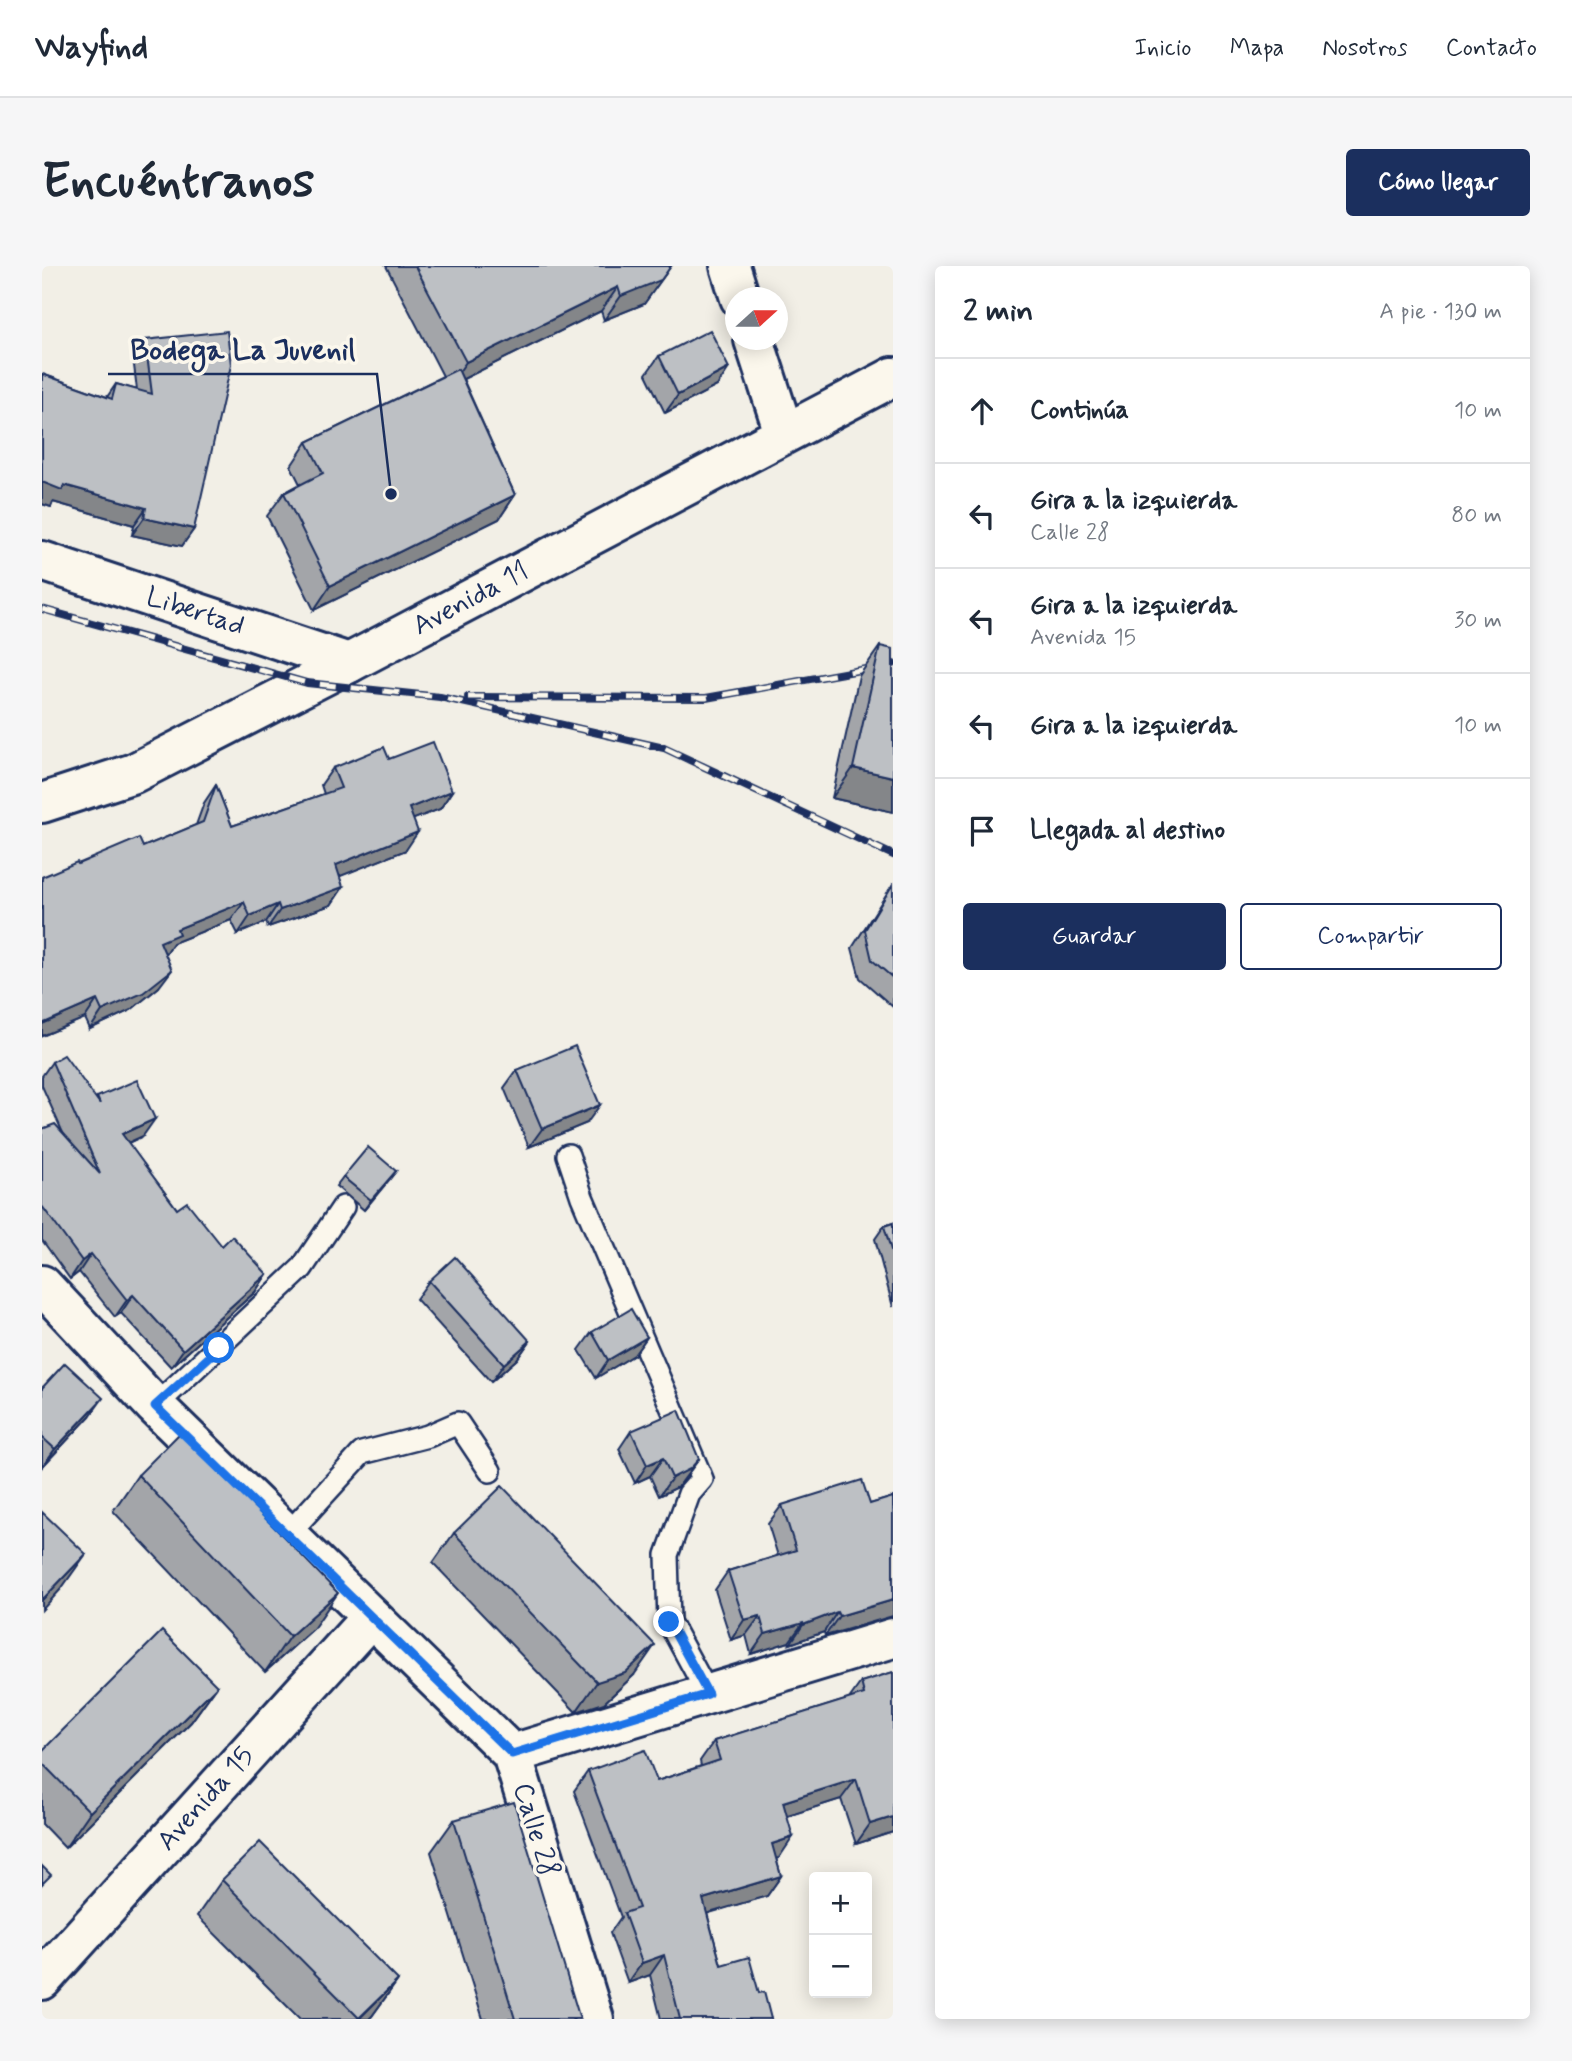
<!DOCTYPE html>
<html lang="es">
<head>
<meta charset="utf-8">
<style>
	:root { --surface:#fff; --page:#f6f6f7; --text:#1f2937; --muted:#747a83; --line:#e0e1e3; --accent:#1b2f5e }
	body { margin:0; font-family:Mynerve,sans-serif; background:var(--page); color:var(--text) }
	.controls { position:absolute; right:21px; bottom:21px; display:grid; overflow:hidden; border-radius:7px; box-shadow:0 4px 18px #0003 }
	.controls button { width:63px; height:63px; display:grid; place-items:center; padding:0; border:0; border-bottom:2px solid var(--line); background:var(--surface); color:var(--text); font:35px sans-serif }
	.compass { position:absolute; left:683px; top:21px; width:63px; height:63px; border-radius:50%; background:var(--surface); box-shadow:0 4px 18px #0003; rotate:69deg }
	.stop { position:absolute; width:21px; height:21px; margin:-16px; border:5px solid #1a73e8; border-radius:50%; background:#fff }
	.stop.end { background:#1a73e8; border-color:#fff; box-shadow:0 2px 7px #0008 }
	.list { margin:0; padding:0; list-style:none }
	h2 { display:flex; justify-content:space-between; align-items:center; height:91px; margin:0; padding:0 28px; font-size:30px }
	h2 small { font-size:23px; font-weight:400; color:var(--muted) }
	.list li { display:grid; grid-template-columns:46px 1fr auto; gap:21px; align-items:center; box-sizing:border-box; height:105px; padding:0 28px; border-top:2px solid var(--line) }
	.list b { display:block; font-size:26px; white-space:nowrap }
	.list p { margin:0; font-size:23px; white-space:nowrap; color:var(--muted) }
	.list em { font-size:23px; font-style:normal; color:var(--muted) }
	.actions { display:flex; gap:14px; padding:21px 28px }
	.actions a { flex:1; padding:16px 0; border:2px solid var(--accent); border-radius:7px; text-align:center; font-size:24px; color:var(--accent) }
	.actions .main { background:var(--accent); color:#fff }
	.icon { flex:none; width:38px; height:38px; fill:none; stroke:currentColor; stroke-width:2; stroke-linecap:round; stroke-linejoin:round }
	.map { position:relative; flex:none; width:851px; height:1753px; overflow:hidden; border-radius:7px }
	header { display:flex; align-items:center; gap:42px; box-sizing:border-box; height:98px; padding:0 35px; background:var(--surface); border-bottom:2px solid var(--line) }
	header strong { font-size:33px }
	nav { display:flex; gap:38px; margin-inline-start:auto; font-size:24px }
	.intro { display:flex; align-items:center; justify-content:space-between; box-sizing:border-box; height:168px; padding:0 42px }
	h1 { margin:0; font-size:49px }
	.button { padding:18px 32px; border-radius:7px; background:var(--accent); color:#fff; font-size:24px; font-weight:700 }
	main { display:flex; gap:42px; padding:0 42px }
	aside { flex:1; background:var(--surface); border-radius:7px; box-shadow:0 4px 18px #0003 }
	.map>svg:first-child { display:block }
</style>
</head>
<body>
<header>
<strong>Wayfind</strong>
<nav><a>Inicio</a><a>Mapa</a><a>Nosotros</a><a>Contacto</a></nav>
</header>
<div class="intro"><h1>Encuéntranos</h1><a class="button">Cómo llegar</a></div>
<main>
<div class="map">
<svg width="851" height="1753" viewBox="0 0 851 1753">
	<rect width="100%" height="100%" fill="#f2efe6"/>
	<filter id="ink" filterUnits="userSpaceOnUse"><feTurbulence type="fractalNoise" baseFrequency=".0143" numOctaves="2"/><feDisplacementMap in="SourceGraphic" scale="14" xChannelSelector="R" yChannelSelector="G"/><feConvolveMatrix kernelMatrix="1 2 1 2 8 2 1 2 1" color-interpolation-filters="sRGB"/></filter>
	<g filter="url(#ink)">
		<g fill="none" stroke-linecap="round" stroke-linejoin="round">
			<g stroke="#1b2f5e" stroke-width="26">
				<g id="lane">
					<polyline points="526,889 540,931 660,1213 647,1228 625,1289 627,1356 666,1428"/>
					<polyline points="113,1140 260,1002 301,941"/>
					<polyline points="245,1269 320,1187 386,1170 416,1157 448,1205"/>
				</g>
			</g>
			<g stroke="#1b2f5e" stroke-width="44">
				<g id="street">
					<polyline points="688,0 698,32"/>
					<polyline points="712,74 742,167"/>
					<polyline points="0,295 307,397"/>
					<polyline points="470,1488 851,1372"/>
				</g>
			</g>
			<g stroke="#1b2f5e" stroke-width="44">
				<g id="secondary">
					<polyline points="0,537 92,507 307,397 851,111"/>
					<polyline points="0,1019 113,1140 470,1488 552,1753"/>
					<polyline points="0,1714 328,1352"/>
				</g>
			</g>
			<use href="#lane" stroke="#fbf7ec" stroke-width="21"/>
			<use href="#street" stroke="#fbf7ec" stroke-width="38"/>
			<use href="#secondary" stroke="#fbf7ec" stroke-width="38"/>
			<g stroke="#1b2f5e" stroke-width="8">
				<g id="rail">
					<polyline points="0,343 265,417 398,431 622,482 851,589"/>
					<polyline points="426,431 664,432 851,398"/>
				</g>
			</g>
			<use href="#rail" stroke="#fbf7ec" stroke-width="5" stroke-dasharray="16" stroke-linecap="butt"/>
		</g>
		<g fill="#a3a5a9" stroke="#1b2f5e" stroke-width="2">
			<polygon points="344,0 629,0 602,38 562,54 559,45 421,113 473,229 457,253 272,344 225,250 242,227 258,218 249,200 265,176 401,110"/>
			<polygon points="103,74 152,263 140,280 90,269 92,259 11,236 9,241 0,238 0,108 65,131 74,118 95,124 91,91"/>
			<polygon points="617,90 675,120 623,147 604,108"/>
			<polygon points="838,380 851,546 790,532 817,410"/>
			<polygon points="347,493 410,525 398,543 371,553 364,584 297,610 301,621 289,639 226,661 224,656 196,668 189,654 131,677 125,686 122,687 117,721 89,744 48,763 43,752 0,770 0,611 36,598 101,581 154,559 162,537 174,519 190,560 282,528 279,519 291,502"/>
			<polygon points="851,618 851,741 818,712 810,682"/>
			<polygon points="10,796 54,833 55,831 101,870 86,877 135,943 180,980 225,1008 213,1026 129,1101 79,1047 73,1051 37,1006 28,1013 0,974 0,863 21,867 0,820 0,810"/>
			<polygon points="475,804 545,857 487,881 462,822"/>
			<polygon points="354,905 322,944 294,920 301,911"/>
			<polygon points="851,957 851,1041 833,973 842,960"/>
			<polygon points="387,1015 488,1075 475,1093 449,1116 374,1033"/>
			<polygon points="550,1066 605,1071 592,1089 554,1112 537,1084"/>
			<polygon points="0,1122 48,1150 0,1201"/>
			<polygon points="589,1165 657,1193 636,1221 617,1230 608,1210 593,1217 577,1183"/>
			<polygon points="96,1209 271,1363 223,1406 71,1245"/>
			<polygon points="851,1231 851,1350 783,1370 782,1366 748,1378 747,1376 709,1388 704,1369 689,1374 673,1324 686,1305 736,1290 726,1258 740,1239 828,1238"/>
			<polygon points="412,1267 592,1409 562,1437 534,1446 391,1297"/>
			<polygon points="851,1406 851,1566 814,1578 799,1533 745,1550 737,1592 734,1592 739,1610 725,1630 665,1647 679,1699 717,1727 729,1753 619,1753 608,1709 586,1717 568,1667 579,1651 532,1525 546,1505 615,1515 659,1500 658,1495 672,1475 807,1433 819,1416"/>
			<polygon points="175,1420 149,1456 23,1582 0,1558 0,1485"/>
			<polygon points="412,1554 538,1753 441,1753 389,1586"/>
			<polygon points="180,1614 356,1714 330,1750 327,1753 258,1753 155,1650"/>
		</g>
		<g fill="#848689" stroke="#1b2f5e" stroke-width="2">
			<polygon points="625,6 602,38 562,54 579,30"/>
			<polygon points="576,21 559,45 407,120 424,96"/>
			<polygon points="687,102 675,120 623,147 636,129"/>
			<polygon points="0,216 22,219 104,242 92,259 11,236 9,241 0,238"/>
			<polygon points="473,229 457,253 272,344 288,320"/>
			<polygon points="102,252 152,263 140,280 90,269"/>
			<polygon points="811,502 851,511 851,546 790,532"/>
			<polygon points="410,525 398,543 354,560 367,542"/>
			<polygon points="376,566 364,584 281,617 294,599"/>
			<polygon points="301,621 289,639 226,661 238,644"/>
			<polygon points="202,636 189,654 131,677 125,686 106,694 118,676 135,663"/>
			<polygon points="236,638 224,656 196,668 208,650"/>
			<polygon points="130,704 117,721 89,744 48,763 60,745"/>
			<polygon points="55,734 43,752 0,770 0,758"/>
			<polygon points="558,839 545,857 487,881 500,863"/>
			<polygon points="113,853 101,870 68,885 80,868"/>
			<polygon points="354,905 347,914 322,944 329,934"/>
			<polygon points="49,988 37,1006 28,1013 40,995"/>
			<polygon points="225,1008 213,1026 129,1101 141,1084"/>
			<polygon points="91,1029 79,1047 73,1051 85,1034"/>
			<polygon points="605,1071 592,1089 554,1112 566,1094"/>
			<polygon points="488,1075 475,1093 449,1116 462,1098"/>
			<polygon points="61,1132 48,1150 0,1201 13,1183"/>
			<polygon points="621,1192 608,1210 593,1217 605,1199"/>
			<polygon points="657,1193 636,1221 617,1230 630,1212"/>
			<polygon points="44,1288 19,1323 0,1344 0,1334"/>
			<polygon points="296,1327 271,1363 223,1406 248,1370"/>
			<polygon points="851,1334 851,1350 783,1370 797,1350"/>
			<polygon points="795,1346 782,1366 748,1378 761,1359"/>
			<polygon points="718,1350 704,1369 689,1374 702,1354"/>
			<polygon points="761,1357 747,1376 709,1388 723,1368"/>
			<polygon points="613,1379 592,1409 562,1437 534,1446 555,1416"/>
			<polygon points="175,1420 149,1456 23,1582 48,1546"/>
			<polygon points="814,1513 799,1533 727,1556 741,1536"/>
			<polygon points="851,1551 851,1566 814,1578 828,1558"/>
			<polygon points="751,1571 737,1592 716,1598 730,1578"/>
			<polygon points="739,1610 725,1630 647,1653 661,1633"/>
			<polygon points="622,1689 608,1709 586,1717 600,1697"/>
			<polygon points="356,1714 330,1750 327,1753 317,1753"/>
		</g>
		<g fill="#bdc0c4" stroke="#1b2f5e" stroke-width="2">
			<polygon points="373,0 629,0 619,14 579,30 576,21 424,96"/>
			<polygon points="668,64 687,102 636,129 617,90"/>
			<polygon points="185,65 189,99 152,263 102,252 104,242 22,219 20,224 0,216 0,108 70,133 74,118 110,128 103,74"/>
			<polygon points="416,103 473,229 288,320 242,227 281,207 265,176"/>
			<polygon points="838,380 851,383 851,511 811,502"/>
			<polygon points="391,476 410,525 367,542 376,566 294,599 301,621 238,644 236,638 208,650 202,636 135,663 137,668 118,676 130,704 101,727 60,745 55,734 0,758 0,611 35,596 36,598 97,572 101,581 161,556 174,519 190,560 299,522 291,502 342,481 347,493"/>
			<polygon points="851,618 851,712 830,694 823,664"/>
			<polygon points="533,780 558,839 500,863 475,804"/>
			<polygon points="22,789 58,838 55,831 95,814 113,853 80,868 135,943 145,936 180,980 190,970 225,1008 141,1084 91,1029 85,1034 49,988 40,995 0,940 0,863 13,858 58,908 10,796"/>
			<polygon points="326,881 354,905 329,934 301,911"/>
			<polygon points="851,957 851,991 842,960"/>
			<polygon points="413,991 488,1075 462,1098 387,1015"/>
			<polygon points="589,1043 605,1071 566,1094 550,1066"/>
			<polygon points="23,1097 61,1132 13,1183 0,1171 0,1122"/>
			<polygon points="637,1144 657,1193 648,1203 630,1212 621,1192 605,1199 589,1165"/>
			<polygon points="140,1165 296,1327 248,1370 96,1209"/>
			<polygon points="820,1214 828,1238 851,1231 851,1334 797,1350 795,1346 761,1359 761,1357 723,1368 718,1350 702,1354 686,1305 754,1284 740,1239"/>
			<polygon points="460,1220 613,1379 583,1407 555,1416 412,1267"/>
			<polygon points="0,1246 44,1288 0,1334"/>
			<polygon points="120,1365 175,1420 48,1546 0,1497 0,1485"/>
			<polygon points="851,1406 851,1551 828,1558 814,1513 741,1536 751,1571 730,1578 739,1610 661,1633 679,1699 707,1691 717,1727 722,1726 729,1753 638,1753 622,1689 600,1697 582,1647 597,1642 546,1505 603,1484 615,1515 678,1494 672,1475 822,1428 819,1416"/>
			<polygon points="472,1536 538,1753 473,1753 412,1554"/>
			<polygon points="218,1576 356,1714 317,1752 180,1614"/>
			<polygon points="0,1600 9,1609 0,1618"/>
		</g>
	</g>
	<g fill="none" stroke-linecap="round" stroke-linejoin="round" filter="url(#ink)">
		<polyline stroke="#1a73e8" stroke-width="9" points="177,1082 113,1140 470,1488 666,1428 627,1356"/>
	</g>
	<g text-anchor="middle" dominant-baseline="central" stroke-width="7" stroke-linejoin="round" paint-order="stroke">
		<g font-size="28" fill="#1b2f5e" stroke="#fbf7ec">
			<text transform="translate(429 333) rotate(-28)">Avenida 11</text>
			<text transform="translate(153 346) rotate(18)">Libertad</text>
			<text transform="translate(164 1533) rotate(-48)">Avenida 15</text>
			<text transform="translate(493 1564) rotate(73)">Calle 28</text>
		</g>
	</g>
	<path fill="none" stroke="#1b2f5e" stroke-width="2.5" d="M349 228L335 108H66"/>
	<circle fill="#1b2f5e" stroke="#fbf7ec" stroke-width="2.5" cx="349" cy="228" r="7"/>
	<g font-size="30" text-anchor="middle" font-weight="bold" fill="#1b2f5e" stroke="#fbf7ec" stroke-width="7" stroke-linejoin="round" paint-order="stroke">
		<text x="201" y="93">Bodega La Juvenil</text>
	</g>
</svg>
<div class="controls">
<button>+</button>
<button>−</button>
</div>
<svg class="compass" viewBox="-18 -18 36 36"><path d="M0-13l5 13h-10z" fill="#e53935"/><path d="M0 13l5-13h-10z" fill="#747a83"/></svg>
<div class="stop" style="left:177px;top:1082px"></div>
<div class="stop end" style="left:627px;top:1356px"></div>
</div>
<aside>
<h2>2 min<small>A pie · 130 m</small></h2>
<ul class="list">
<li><svg class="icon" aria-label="ahead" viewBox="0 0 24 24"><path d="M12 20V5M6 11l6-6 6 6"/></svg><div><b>Continúa</b></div><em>10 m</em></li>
<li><svg class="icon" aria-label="left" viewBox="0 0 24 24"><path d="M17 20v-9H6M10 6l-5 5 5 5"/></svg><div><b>Gira a la izquierda</b><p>Calle 28</p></div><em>80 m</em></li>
<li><svg class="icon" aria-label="left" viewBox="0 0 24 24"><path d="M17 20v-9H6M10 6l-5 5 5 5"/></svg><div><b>Gira a la izquierda</b><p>Avenida 15</p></div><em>30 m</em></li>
<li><svg class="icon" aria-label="left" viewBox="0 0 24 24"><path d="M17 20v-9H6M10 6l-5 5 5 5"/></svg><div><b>Gira a la izquierda</b></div><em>10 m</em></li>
<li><svg class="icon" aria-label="arrive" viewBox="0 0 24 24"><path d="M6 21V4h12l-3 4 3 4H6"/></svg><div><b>Llegada al destino</b></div></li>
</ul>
<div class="actions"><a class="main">Guardar</a><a>Compartir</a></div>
</aside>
</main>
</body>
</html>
